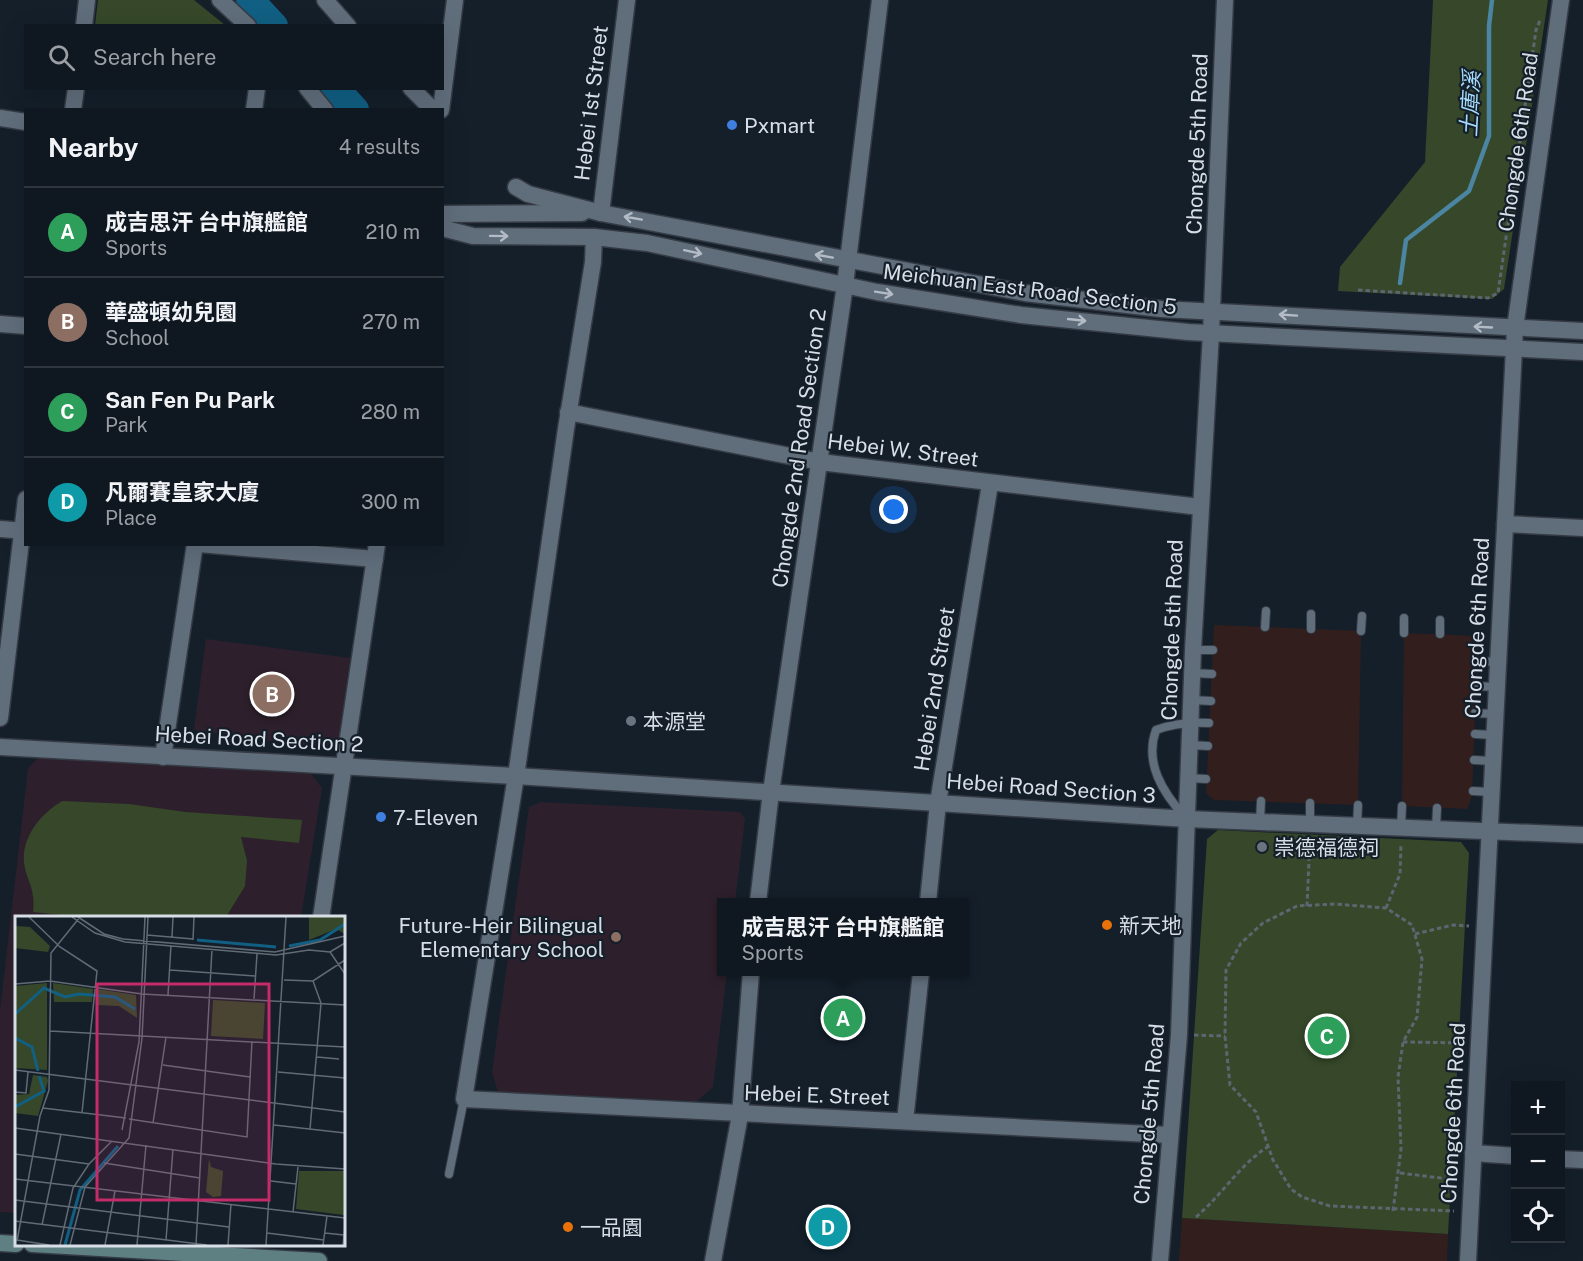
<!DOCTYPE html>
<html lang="en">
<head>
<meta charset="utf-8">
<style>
	:root { --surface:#0f1720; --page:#182029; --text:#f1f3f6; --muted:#9b9fa5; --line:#2f363e; --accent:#31d4a9 }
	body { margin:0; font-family:"Public Sans","Noto Sans TC",sans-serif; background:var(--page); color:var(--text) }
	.controls { position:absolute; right:18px; bottom:18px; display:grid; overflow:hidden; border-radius:0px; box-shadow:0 6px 24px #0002 }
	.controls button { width:54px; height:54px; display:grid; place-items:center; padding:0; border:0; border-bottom:2px solid var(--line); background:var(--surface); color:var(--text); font:30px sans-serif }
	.you { position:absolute; left:894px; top:510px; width:21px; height:21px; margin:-15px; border:4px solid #fff; border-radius:50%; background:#1a73e8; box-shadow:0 0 0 9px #1a73e833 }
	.badge { display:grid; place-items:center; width:39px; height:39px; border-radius:50%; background:var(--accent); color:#fff; font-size:20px; font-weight:700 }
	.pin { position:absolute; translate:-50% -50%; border:3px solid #fff; box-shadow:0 2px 6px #0006 }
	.popup { position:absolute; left:717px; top:898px; width:252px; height:78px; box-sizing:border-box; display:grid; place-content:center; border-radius:0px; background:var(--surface); filter:drop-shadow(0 2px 4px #0005); font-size:20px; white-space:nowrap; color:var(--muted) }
	.popup b { font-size:22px; color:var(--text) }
	.popup::after { content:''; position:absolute; left:50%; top:100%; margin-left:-12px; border:12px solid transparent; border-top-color:var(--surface) }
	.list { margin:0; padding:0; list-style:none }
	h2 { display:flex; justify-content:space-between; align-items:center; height:78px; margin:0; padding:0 24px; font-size:26px }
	h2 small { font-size:20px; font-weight:400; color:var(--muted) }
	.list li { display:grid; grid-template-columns:39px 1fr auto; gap:18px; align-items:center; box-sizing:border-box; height:90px; padding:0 24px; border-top:2px solid var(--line) }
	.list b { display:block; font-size:22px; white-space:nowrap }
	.list p { margin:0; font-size:20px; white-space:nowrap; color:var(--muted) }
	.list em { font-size:20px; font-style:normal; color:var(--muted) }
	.icon { flex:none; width:33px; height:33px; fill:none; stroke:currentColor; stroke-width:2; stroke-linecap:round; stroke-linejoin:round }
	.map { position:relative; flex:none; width:1583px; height:1261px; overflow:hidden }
	.search { position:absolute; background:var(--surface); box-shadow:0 6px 24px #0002; left:24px; top:24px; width:420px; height:66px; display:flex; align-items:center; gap:15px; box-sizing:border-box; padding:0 21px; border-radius:0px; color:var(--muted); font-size:22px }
	.panel { position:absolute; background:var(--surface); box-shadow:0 6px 24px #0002; left:24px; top:108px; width:420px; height:438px; border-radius:0px }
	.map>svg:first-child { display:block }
</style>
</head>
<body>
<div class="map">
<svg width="1583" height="1261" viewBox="0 0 1583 1261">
	<rect width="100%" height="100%" fill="#141f2a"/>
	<g fill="#321f1d">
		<polygon points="1214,625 1361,631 1358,805 1214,800 1206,793"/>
		<polygon points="1404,633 1478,636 1472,796 1467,809 1402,806"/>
		<polygon points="1182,1218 1448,1234 1447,1261 1179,1261"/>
	</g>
	<g fill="#2d202c">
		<polygon points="206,639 350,658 337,750 194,730"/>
		<polygon points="41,755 311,774 322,788 301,917 16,918 16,1213 0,1212 0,1011 28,768"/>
		<polygon points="541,802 740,812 745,819 735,902 722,902 722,972 727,972 713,1087 697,1101 498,1092 492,1072 529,807"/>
	</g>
	<g fill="#364829">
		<polygon points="98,0 194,0 225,25 95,25"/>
		<polygon points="1433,0 1548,0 1504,289 1492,299 1338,291 1340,267 1425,162"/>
		<path d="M62,801l67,3 56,8 117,8 -3,23 -58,-6 6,24 -2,25 -19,31 -135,1 -58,-6c3,-25 -7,-31 -9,-50 -2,-26 17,-48 38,-61z"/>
		<polygon points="1218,830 1461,842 1469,853 1448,1234 1182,1218 1207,839"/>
	</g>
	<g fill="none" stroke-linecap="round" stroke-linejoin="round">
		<polyline stroke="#4c85a1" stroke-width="4.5" points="1400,283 1406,240 1469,191 1489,136 1489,26 1492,0"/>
		<g stroke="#115f83" stroke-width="28">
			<polyline points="250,0 274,26"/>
			<polyline points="335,88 355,110"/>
		</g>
		<g stroke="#353b45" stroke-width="10">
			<g id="service">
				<polyline points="1311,614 1311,629"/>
				<polyline points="1265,627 1266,611"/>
				<polyline points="1361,631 1362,616"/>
				<polyline points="1404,633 1404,618"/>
				<polyline points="1440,634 1440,620"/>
				<polyline points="1193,650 1213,650"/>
				<polyline points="1477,661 1497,662"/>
				<polyline points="1193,673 1212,674"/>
				<polyline points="1477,686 1495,687"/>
				<polyline points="1191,700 1211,701"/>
				<polyline points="1475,713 1494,714"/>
				<polyline points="1475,734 1493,735"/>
				<polyline points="1190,745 1208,746"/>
				<polyline points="1474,760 1492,761"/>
				<polyline points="1189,778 1206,779"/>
				<polyline points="1473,791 1490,792"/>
				<polyline points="1310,803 1310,824"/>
				<path d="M1185,817c-22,-24 -41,-54 -29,-87 18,-7 35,-8 53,-7"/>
				<polyline points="1260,822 1261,801"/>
				<polyline points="1357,826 1358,805"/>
				<polyline points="1401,828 1402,806"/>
				<polyline points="1436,829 1437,808"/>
				<polyline points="449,1174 464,1099"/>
			</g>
		</g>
		<g stroke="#353b45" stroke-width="19">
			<g id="minor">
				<polyline points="220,0 248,26"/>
				<polyline points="325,0 348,26"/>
				<polyline points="84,26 87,0"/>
				<polyline points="307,88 325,110"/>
				<polyline points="411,88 433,110"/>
				<polyline points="73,110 76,88"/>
				<polyline points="254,110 257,88"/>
				<polyline points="441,110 455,0"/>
				<polyline points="0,118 26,122"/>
				<polyline points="516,187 528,194 601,213 1025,293 1161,309 1583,331"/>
				<polyline points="601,213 627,0"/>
				<polyline points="442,214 582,213"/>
				<polyline points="442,228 473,236 594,237 647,243 877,292 1021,315 1188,332 1583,352"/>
				<polyline points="594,237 593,262 566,429 516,776 464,1099 1169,1135"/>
				<polyline points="0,324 26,326"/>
				<polyline points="568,412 820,462 1200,507"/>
				<polyline points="1505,524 1583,528"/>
				<polyline points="0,529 26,531"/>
				<polyline points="199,544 375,559"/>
				<polyline points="0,718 26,499"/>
				<polyline points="0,747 516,776 1187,819 1583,835"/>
				<polyline points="163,757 195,544"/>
				<polyline points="758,902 771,792 845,285 880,0"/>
				<polyline points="928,902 938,803 990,484"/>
				<polyline points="321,918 377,544"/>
				<polyline points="905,1121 921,972"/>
				<polyline points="1473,1153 1516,1156"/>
				<polyline points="1560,1159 1583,1160"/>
				<polyline points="713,1261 740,1115 751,972"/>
				<polyline points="1160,1261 1179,1035 1193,650 1211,333 1225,0"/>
				<polyline points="1468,1261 1515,328 1561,0"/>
			</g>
		</g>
		<g stroke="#353b45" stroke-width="19">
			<g id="secondary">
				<polyline points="0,1243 16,1244"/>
				<polyline points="32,1244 319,1261"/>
			</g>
		</g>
		<g stroke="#5c6670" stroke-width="3" stroke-dasharray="4.5 3" stroke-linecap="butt">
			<polyline points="1358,290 1488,298 1498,293 1536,30 1541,18"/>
			<polyline points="1307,906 1310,838"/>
			<polyline points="1386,908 1400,874 1401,844"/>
			<polyline points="1415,934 1453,925 1469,926"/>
			<polyline points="1194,1035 1225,1036"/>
			<polyline points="1403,1042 1465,1043"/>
			<polyline points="1400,1173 1457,1180"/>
			<polyline points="1393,1211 1401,1149 1398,1077 1403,1042 1417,1017 1422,959 1412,925 1386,908 1334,904 1297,906 1263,923 1241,943 1226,970 1225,1036 1230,1085 1256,1112 1273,1160 1291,1189 1302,1197 1330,1206 1454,1211"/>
			<path d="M1196,1217c26,-22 44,-53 73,-71"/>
		</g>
		<use href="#service" stroke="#606d7b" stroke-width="8"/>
		<use href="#minor" stroke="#606d7b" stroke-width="16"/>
		<use href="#secondary" stroke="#5e8082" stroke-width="16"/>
	</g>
	<defs><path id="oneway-shaft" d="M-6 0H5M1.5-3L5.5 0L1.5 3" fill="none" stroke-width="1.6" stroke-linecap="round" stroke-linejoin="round" transform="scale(1.5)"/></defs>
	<g stroke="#b3bcc6">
		<use href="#oneway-shaft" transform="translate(633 218) rotate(-170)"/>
		<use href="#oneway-shaft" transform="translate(499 236) rotate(1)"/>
		<use href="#oneway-shaft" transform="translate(693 252) rotate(12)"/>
		<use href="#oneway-shaft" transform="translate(824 256) rotate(-170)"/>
		<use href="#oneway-shaft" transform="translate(884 293) rotate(9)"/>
		<use href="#oneway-shaft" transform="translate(1288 315) rotate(-176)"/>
		<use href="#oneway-shaft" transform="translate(1077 320) rotate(6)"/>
		<use href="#oneway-shaft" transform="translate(1483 327) rotate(-177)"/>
	</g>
	<g fill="#3f7fe0" stroke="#141f2a" stroke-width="2">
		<circle cx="732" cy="125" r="6"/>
		<circle cx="381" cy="817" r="6"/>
	</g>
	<g fill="#6b7280" stroke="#141f2a" stroke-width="2">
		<circle cx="631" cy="721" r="6"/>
		<circle cx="1262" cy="847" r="6"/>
	</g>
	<g fill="#e8710a" stroke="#141f2a" stroke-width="2">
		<circle cx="1107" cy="925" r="6"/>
		<circle cx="568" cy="1227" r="6"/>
	</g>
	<circle fill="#8d6e63" stroke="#141f2a" stroke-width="2" cx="616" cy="937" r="6"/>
	<g text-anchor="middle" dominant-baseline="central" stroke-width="4.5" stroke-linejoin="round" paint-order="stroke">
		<g font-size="21" fill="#d7dee6" stroke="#141f2a">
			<text transform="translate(591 103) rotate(-83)">Hebei 1st Street</text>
			<text transform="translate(1518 142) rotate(-82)">Chongde 6th Road</text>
			<text transform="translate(1197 144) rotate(-88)">Chongde 5th Road</text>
			<text transform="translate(1030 289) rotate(7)">Meichuan East Road Section 5</text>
			<text transform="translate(799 448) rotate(-82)">Chongde 2nd Road Section 2</text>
			<text transform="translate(903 450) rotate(7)">Hebei W. Street</text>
			<text transform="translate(1477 628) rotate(-87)">Chongde 6th Road</text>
			<text transform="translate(1172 630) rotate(-88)">Chongde 5th Road</text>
			<text transform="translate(934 689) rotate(-81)">Hebei 2nd Street</text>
			<text transform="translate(259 739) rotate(3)">Hebei Road Section 2</text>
			<text transform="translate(1051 788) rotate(4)">Hebei Road Section 3</text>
			<text transform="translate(817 1095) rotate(2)">Hebei E. Street</text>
			<text transform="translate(1453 1113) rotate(-87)">Chongde 6th Road</text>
			<text transform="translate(1149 1114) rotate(-85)">Chongde 5th Road</text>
		</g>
		<g font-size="21" fill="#d7dee6" stroke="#141f2a" text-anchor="start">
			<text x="744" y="125">Pxmart</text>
			<text x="643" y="721">本源堂</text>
			<text x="393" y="817">7-Eleven</text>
			<text x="1274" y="847">崇德福德祠</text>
			<text x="604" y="925" text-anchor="end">Future-Heir Bilingual<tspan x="604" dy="24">Elementary School</tspan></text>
			<text x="1119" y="925">新天地</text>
			<text x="580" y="1227">一品園</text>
		</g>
		<g font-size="22" font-style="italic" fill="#a4dbfc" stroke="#141f2a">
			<text transform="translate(1470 104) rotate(-87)">土庫溪</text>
		</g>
	</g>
	<g transform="translate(15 916)">
		<rect width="330" height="330" fill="#141f2a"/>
		<path d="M294,1h36v17l-9,-5 -27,11zM0,10l15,1 20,19 -2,6 -33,-4zM32,67v87l-32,-2v-82zM38,67l40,6 -1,13h-38zM82,73l39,6 1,23 -18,-12 -23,-1zM198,84l52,3 -2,36 -52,-3zM18,159l14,2 1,4 -10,35 -23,-3v-18l14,-1zM194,243l2,8 12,4 -2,25 -8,1 -7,-5zM284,255h46l-1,44 -48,-6z" fill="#364829"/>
		<path fill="none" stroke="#115f83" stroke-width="3" d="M182,24l79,7M274,30l31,-6 25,-16M0,98l29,-26 21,9 14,-3 36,3 20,12M0,122l17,9 6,24M0,191l29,-16 -5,-15M50,329l15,-55 38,-44"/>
		<path fill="none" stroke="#626b75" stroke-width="1.5" d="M14,1l31,30 37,24 -15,142M57,1l23,16 30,9 151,13 33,-5 21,2 15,-9M63,1l26,17 19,5 152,13 70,-16M132,19l46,4M157,21l1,-20M178,24l1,-23M315,36l15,22M155,54l85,6M269,64l29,1 32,-21M0,68l35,-3 92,13 203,11M153,79l3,-50M239,83l3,-45M35,115l295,16M302,141l22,2M148,149l87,12M0,154l330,42M263,156l67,6M0,176l11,1 2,-21M28,192l83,10M114,203l118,18 5,-96M138,207l13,-86M259,209l71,8M0,212l261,36 69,5M295,213l11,-126 -8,-22M107,214l17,-88 6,-125M0,238l74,10M89,247l96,15M0,263l330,39M256,265l25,3M0,284l214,27M278,296l5,-45M0,305l192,24M27,309l19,-91M252,317l57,7M310,317l19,2M2,324l32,5M151,324l7,-91M2,325l23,-125 9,-26 2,-137 29,-36M45,329l13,-57 16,-24 23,-23M55,329l15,-58 44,-49 13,-100 6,-121M90,329l10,-54M122,329l9,-100M181,329l16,-296M213,329l3,-41M251,329l20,-328M308,329l4,-29M328,329l2,-18"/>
		<path fill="#c42c69" fill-opacity="0.15" stroke="#c42c69" stroke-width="3" d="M82,68h172v216h-172z"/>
		<rect width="330" height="330" fill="none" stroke="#d7dee6" stroke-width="3"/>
	</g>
</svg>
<div class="controls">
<button>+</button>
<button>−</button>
<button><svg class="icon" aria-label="locate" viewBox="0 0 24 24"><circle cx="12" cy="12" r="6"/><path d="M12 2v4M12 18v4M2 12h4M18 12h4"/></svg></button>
</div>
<div class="you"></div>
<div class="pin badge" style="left:843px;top:1018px;background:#2e9e5b">A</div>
<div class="popup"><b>成吉思汗 台中旗艦館</b>Sports</div>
<div class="pin badge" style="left:272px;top:694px;background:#8d6e63">B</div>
<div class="pin badge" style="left:1327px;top:1036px;background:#2e9e5b">C</div>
<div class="pin badge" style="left:828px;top:1227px;background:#0f9aa8">D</div>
<div class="search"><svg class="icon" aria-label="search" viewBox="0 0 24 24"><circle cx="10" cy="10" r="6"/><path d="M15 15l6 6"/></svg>Search here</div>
<section class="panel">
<h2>Nearby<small>4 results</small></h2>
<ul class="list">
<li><span class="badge" style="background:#2e9e5b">A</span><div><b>成吉思汗 台中旗艦館</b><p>Sports</p></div><em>210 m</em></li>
<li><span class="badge" style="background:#8d6e63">B</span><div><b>華盛頓幼兒園</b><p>School</p></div><em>270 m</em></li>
<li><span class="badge" style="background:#2e9e5b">C</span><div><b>San Fen Pu Park</b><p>Park</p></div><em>280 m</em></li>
<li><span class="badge" style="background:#0f9aa8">D</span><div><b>凡爾賽皇家大廈</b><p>Place</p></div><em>300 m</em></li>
</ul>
</section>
</div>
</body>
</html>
